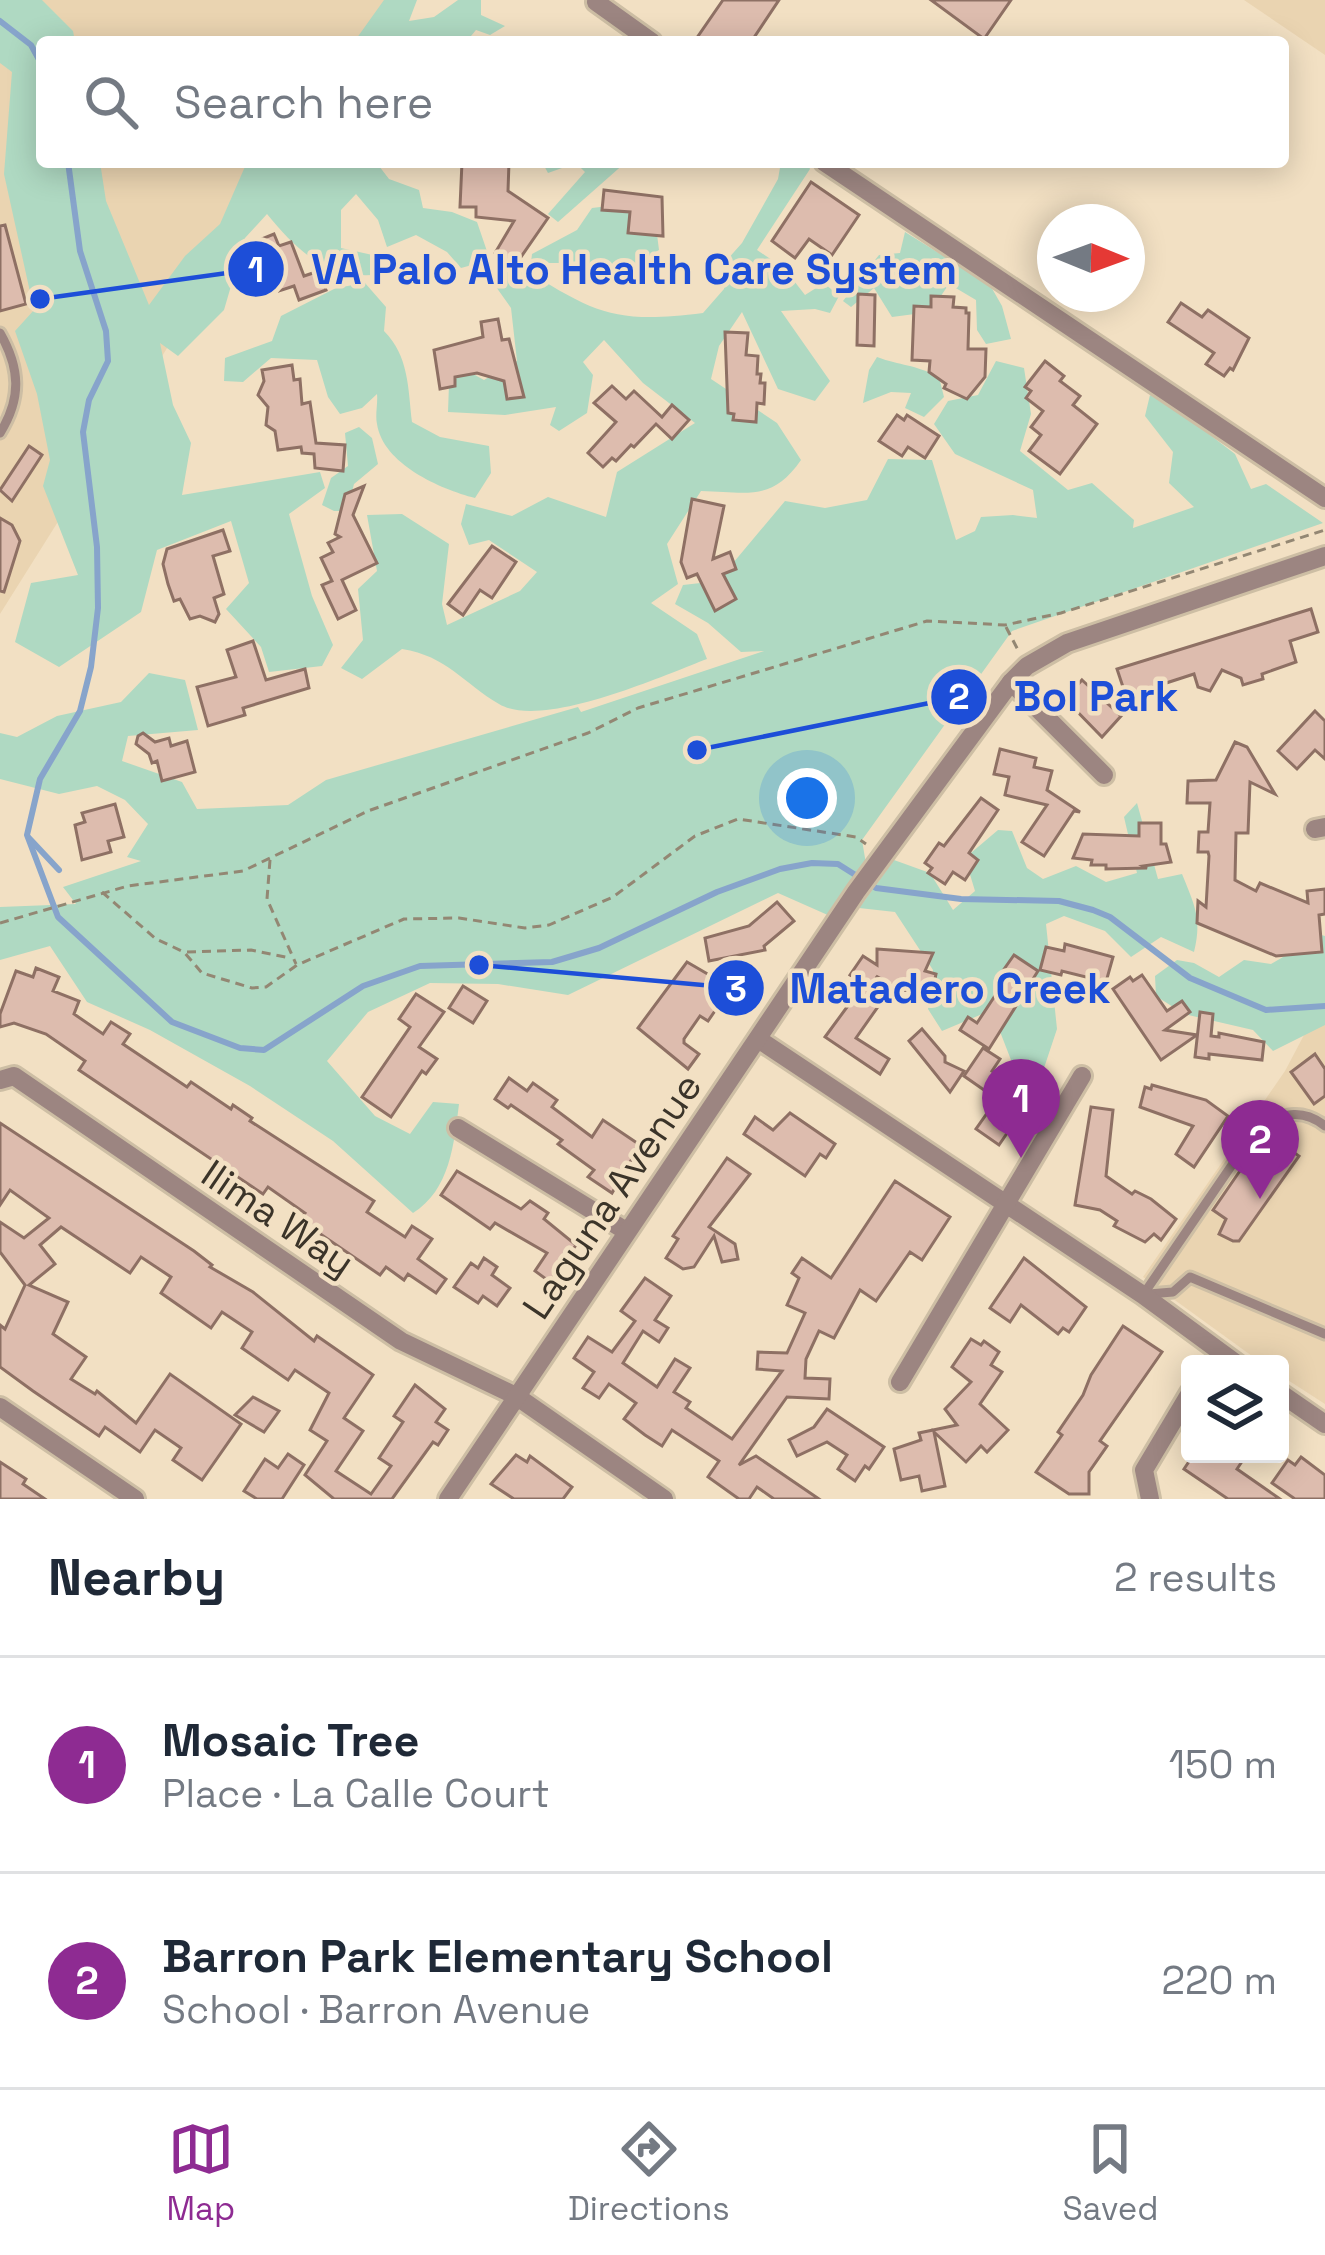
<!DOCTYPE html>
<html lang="en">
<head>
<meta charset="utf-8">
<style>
	:root { --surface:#fff; --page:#f2f2f3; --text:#1f2937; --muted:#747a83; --line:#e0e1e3; --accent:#8e2b92 }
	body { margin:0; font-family:"Space Grotesk",sans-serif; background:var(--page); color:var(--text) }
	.controls { position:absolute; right:36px; bottom:36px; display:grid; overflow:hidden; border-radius:12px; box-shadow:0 6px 30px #0003 }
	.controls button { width:108px; height:108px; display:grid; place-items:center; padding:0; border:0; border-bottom:3px solid var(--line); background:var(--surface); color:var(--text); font:60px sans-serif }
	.compass { position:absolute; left:1037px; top:204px; width:108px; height:108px; border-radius:50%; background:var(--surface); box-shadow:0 6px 30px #0003; rotate:91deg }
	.you { position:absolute; left:807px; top:798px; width:42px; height:42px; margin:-30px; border:9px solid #fff; border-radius:50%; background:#1a73e8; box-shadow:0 0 0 18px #1a73e833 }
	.badge { display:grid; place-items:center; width:78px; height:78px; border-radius:50%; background:var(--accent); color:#fff; font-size:39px; font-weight:700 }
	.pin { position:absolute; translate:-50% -99px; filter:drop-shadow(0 3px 6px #0008) }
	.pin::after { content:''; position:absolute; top:63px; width:42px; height:36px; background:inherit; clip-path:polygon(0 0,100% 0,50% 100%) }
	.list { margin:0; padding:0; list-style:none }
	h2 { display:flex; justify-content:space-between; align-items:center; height:156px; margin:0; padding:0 48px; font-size:51px }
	h2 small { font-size:39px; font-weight:400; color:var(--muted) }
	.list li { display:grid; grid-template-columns:78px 1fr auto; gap:36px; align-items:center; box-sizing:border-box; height:216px; padding:0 48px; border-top:3px solid var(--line) }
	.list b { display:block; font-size:45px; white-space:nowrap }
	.list p { margin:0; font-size:39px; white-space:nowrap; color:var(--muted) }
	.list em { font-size:39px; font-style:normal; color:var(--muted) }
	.icon { flex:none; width:66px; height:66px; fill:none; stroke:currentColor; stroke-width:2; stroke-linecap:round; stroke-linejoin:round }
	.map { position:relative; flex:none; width:1325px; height:1499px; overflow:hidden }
	.search { position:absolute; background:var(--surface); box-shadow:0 6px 30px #0003; left:36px; right:36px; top:36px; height:132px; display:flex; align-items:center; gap:30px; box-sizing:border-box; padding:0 42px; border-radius:12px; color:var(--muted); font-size:45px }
	.sheet { height:588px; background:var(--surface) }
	nav { display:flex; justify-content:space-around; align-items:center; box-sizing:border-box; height:168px; border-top:3px solid var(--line); background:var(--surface); font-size:33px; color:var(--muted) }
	nav a { display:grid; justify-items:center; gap:6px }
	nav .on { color:var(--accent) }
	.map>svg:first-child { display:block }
</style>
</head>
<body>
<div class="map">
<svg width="1325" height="1499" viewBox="0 0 1325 1499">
	<rect width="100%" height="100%" fill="#f2e0c3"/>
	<g fill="#ead4b1">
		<polygon points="0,0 388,0 361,42 42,42 42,162 284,162 0,614"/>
		<polygon points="1244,0 1325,0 1325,55"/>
		<polygon points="1325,1015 1325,1404 1280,1375 1280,1364 1263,1364 1143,1277 1285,1071 1313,1018"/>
	</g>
	<g fill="#afd9c2">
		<path d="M0,0h42l31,31 2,11h-33v120h58l6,39 43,104 36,-49 35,-32 27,-62h129l13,17 30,11 4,18 29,4 25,10 13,38 -29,8 -14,-16 -31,-17 -29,12 -9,-27 -22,-26 -15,16v38l45,10 11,13c-61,15 -93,-12 -130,-57l-22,24 -21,72 -46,46 -18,-13 13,62 18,38 -9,52 138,-23 5,16 -36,26 23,82 21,49 -11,21 -53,6 -8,-25 -35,-38 23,-26 -18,-62 -74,29 -16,62 -82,55 -44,-25 16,-59 47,-8 -35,-89 7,-26 -13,-66 -22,-63 19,-21 -30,-136 8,-102 -12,-9z"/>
		<polygon points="384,0 417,0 409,21 434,17 458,0 481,0 481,15 505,26 490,35 476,30 466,42 354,42"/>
		<polygon points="542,162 626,162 558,222 548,214 585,172 576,163 548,173"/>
		<path d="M781,162h26l3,7 -53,81 27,18 21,27 19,-12 15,13 -9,17 -15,-4 -34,2 49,70 -15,20 -37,-12 -36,-77 -23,34 -8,33 66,44 24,37c-29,42 -53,32 -100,31l-34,53 11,40 -27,19 46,31 10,25c-45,17 -165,71 -208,45 -36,-21 -52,-48 -97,-55l-40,30 -21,-11 22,-28 -5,-51 19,-18 -10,-56 35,-1 47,30 -7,60 5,21 73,-34 17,-19 -48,-32 -20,5 -8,-21 5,-20 46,12 36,-19 58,20 11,-45 78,-49 -52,-40 -39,-43 -21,22 10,13 -6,38 -28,18 -9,-6 6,-18 -51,8 -57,-3 1,-28 15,-15 20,11 33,-19 -6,-53 -22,-31 34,-9c72,46 93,56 180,45l21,-24 2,-28 16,-18 36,-64z"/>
		<polygon points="625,204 654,211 659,250 616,275 584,263 531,263 532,254 577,230 592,208"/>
		<polygon points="905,232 990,285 1002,306 1011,339 986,344 977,330 976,300 949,284 930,312 892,317 874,288 851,307 843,301 879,255 900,253"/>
		<path d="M365,283l21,24 -2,24c25,25 24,57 28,91l28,15 49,9 2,27 -16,25c-35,-9 -92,-34 -98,-74 -2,-9 1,-21 0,-30l-15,14 -22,6 -12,-17 -11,-37 -46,-2 -28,24 -19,-1 1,-23 47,-17 9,-25 55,-28z"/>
		<path d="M877,357c24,9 37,7 62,20l5,20 -20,20 -19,-9 6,-15 -20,-1 -28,11 6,-33z"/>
		<path d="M996,361l28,7 7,46 -11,37 48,39 24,-7 42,37 -1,8 61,-21 -25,-24 4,-31 -28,-36 5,-21 30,17 55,42 16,35 15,-5 57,39 -311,108 -150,209 5,30 -37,46 -52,-23 -210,102 -70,-11 -68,-1 -62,29 -41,49 48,55 35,18 23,-32 26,2c-5,40 -9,86 -46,109l-80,-72 -83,-55 -100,-56 -63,-28 -37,-56 -50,14v-53l76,-3 -13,-17 78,-26 -14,-4 21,-33 -23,-24 -28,-14 -38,8 -59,-15v-46l17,4 40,-21 64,-14 28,-29 36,7 13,50 -70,6 -6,25 60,21 15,27 91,-4 38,-25 252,-73 3,5 183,-61 -23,1 -33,-29 -33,-19 8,-19 35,-4 67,-80 40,7 42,-8 21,-41 44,1 24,80 19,-9 6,-14 32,-2 24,3 -4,-28 -78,-36 -21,-30 14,-23 30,-6z"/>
		<polygon points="359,427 372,438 378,464 354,484 347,511 334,511 322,505 331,478 348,466 345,433"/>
		<path d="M1137,803l21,76 24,-5c13,32 20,45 12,78l-33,-15 -30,20 -26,-26 -41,-15 -18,8 11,105 -14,42 13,10 -7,28 -25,1 -6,-32 -19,-49 24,-56 -18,-6 -18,45 -45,19 -14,-22 5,-39 -38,-58 -36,-4 35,-48 36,13 23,37 22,-19 -10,-33 33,-28 14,1 15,37 16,11 33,-13 30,16 31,-9 -13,-56z"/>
		<polygon points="1321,935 1325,936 1325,1025 1273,1051 1253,1030 1184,1014 1156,996 1155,976 1177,960 1194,963 1219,977 1244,960 1271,964"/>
	</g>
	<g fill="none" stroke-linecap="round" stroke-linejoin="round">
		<g stroke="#87a4cb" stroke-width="6">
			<polyline points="0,21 31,45 42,65"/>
			<polyline points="68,162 80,251 106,331 108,361 89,400 83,432 97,547 98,608 91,667 80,711 40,779 27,835 58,917 172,1022 240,1048 264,1050 363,986 420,966 552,962 599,948 717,892 780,869 812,863 838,864 876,888 961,899 1059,901 1093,910 1110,917 1190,978 1266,1010 1325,1006"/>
			<polyline points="29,838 59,870"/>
		</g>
	</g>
	<g fill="#ddbcae" stroke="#8e7064" stroke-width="3">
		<polygon points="723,0 779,0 751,42 694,42"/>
		<polygon points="931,0 1011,0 984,39"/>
		<polygon points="462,162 509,162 508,191 548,218 514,267 495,253 514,221 476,217 476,207 460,207"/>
		<polygon points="811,182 859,215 832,255 809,239 795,258 772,241"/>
		<polygon points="604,190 662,197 663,236 628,233 630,212 602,210"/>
		<polygon points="5,225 26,304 0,311 0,226"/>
		<polygon points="274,234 279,246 291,242 304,276 319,271 326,290 299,300 294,286 279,291 259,240"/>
		<polygon points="858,294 875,295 874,346 857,345"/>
		<polygon points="931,296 954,297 953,307 966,308 966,313 969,313 968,349 986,349 985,377 967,399 944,388 946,384 929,372 930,361 912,360 914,306 931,307"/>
		<polygon points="1181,303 1202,317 1208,310 1249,338 1233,370 1230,368 1224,376 1206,364 1214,353 1168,322"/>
		<polygon points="498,319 502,340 509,339 524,397 507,399 504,381 477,373 455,377 455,386 440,389 434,350 483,337 481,322"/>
		<polygon points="725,332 748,333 746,355 758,356 757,374 761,374 760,383 765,383 764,404 757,403 756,422 733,420 734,414 728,413"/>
		<polygon points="1045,361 1064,376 1060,381 1080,396 1073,405 1097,424 1060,474 1029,451 1041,435 1031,427 1043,411 1026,398 1031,391 1025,387"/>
		<polygon points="292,365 294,380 300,379 302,404 310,402 316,443 345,445 343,471 315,468 314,454 302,453 301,447 278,450 275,431 266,425 268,407 258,395 264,381 262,370"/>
		<polygon points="612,386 626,399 634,391 662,417 672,405 689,420 672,439 656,424 634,447 631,445 616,461 612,458 603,467 588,453 616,422 594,403"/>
		<polygon points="897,415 904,420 907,415 939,436 925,458 908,447 902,456 879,441"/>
		<polygon points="29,446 42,455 12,501 0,490"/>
		<polygon points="364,486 353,515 377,563 342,580 356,610 338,619 322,585 332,581 321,558 333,552 328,543 340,537 335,534 345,494"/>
		<polygon points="692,499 724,506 713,559 730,552 736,569 723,574 736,599 715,611 697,574 687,578 681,562"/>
		<polygon points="0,518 12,525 20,541 4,592 0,591"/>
		<polygon points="223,530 230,551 213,556 224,594 214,598 219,614 215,622 200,616 190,619 180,599 174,601 168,584 163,564 167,549"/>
		<polygon points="492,546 516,562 492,598 480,590 463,615 448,604"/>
		<polygon points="1311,609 1318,632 1290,641 1296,662 1262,674 1263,679 1243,685 1241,678 1222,670 1210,691 1198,687 1194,674 1126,696 1117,669"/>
		<polygon points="253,641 266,680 305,669 309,688 243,708 245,715 208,726 197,687 236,677 227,650"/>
		<polygon points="1082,680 1121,716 1102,737 1065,699"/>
		<polygon points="1315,711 1325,721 1325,759 1315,750 1297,769 1278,751"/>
		<polygon points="143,733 155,742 169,738 171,746 187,741 195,772 162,781 157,761 152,763 149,754 136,744 138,736"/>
		<polygon points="1235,742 1247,747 1275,794 1250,782 1248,833 1236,833 1235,880 1256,891 1260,883 1308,903 1307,891 1325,889 1325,914 1319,915 1322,952 1276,956 1197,923 1198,901 1206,907 1209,856 1208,852 1198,852 1199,832 1208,832 1210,803 1187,803 1188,781 1216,780"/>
		<polygon points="1000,749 1036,758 1034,767 1052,771 1047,790 1080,812 1074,811 1044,856 1022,842 1047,805 1005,795 1009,777 994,774"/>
		<polygon points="981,798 998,810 969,853 978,860 965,880 953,872 945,884 928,873 932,868 925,863 939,843 944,846"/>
		<polygon points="115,804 124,837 108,841 111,852 82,860 75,825 85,822 82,813"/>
		<polygon points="1139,823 1161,823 1161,844 1166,844 1171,862 1143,866 1147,868 1106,869 1106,865 1091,865 1092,860 1073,858 1083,834 1139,836"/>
		<polygon points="777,902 794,921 764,946 765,950 709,961 705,938 749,926"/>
		<polygon points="1065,944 1113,957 1106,982 1062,971 1061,975 1040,970 1046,947 1064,951"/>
		<polygon points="877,949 933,953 925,971 936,974 932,992 901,990 876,976 889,991 856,1038 889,1059 880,1074 825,1037 850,1003 842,997 855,978 850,975 863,956 877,965"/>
		<polygon points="1014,955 1038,971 989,1049 960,1030 968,1017 977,1023 1008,976 1002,972"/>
		<polygon points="687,962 723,983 711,1000 719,1005 708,1021 700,1016 684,1039 684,1043 699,1054 688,1069 638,1028"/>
		<polygon points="36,968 59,977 53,991 79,1001 74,1014 103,1034 111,1022 130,1034 123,1044 187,1087 191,1082 231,1109 233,1105 252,1118 250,1121 374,1201 367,1212 405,1237 412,1226 432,1239 418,1259 446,1279 436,1293 408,1274 404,1280 386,1267 380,1275 300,1220 305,1213 268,1187 263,1194 79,1070 85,1061 46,1034 14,1023 0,1027 0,1014 16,971 33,977"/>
		<polygon points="1142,975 1167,1011 1182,1001 1190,1012 1165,1030 1197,1035 1161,1060 1113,989 1130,977 1133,981"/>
		<polygon points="463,986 487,1001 473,1023 449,1008"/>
		<polygon points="416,994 444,1012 419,1047 437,1059 426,1074 422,1071 391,1117 362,1097 410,1027 399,1019"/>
		<polygon points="1200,1012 1213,1014 1211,1036 1219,1037 1219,1033 1264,1042 1262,1060 1209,1054 1209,1059 1195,1057"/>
		<polygon points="922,1029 945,1056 945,1062 964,1071 950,1092 909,1041"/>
		<polygon points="983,1048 1000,1059 992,1071 1031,1098 999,1145 976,1129 997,1099 964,1076"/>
		<polygon points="1315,1054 1325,1069 1325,1096 1314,1104 1291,1072"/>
		<polygon points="509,1078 527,1091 533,1083 557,1100 552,1107 592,1137 603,1120 640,1145 612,1193 588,1177 594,1170 558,1144 562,1140 511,1105 508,1108 495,1099"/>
		<polygon points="1152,1085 1206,1100 1228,1116 1194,1167 1176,1154 1193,1126 1140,1107 1145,1087 1151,1089"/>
		<polygon points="1091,1107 1113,1110 1106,1176 1132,1194 1135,1191 1151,1199 1176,1219 1161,1240 1154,1234 1145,1242 1114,1226 1117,1221 1100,1210 1075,1205"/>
		<polygon points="790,1113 835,1144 826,1158 820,1154 805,1176 744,1134 755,1117 773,1130"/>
		<polygon points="0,1123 194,1251 212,1265 210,1267 253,1292 314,1341 317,1336 373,1375 344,1418 363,1431 336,1471 371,1494 391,1466 379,1458 403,1422 394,1416 415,1385 445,1409 436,1422 448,1430 438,1445 433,1442 392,1499 334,1499 305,1475 327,1441 310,1430 329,1393 295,1370 288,1380 242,1348 252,1332 222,1312 211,1328 161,1293 171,1277 141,1257 130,1273 61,1227 40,1245 55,1264 29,1285 68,1302 53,1334 86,1357 71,1379 95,1394 97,1391 136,1423 170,1374 241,1424 202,1480 173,1460 181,1448 155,1430 140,1452 105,1427 99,1436 33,1391 0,1367 0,1325 5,1329 25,1285 0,1252 0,1222 24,1238 49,1218 10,1190 0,1205"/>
		<polygon points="1266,1133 1299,1156 1239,1241 1233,1241 1219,1234 1226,1219 1213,1210"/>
		<polygon points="727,1158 750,1174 709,1227 735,1244 738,1259 722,1262 714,1236 694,1267 683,1269 666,1258 678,1239 673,1236"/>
		<polygon points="457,1171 521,1209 530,1201 548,1213 544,1219 576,1245 550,1282 535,1271 547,1253 495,1223 490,1229 441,1195"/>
		<polygon points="895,1181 950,1217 922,1260 910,1252 876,1301 860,1290 834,1338 819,1331 806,1359 805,1378 830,1379 829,1399 787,1397 739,1465 756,1456 819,1499 774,1499 757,1487 749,1499 739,1499 708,1477 719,1461 672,1430 662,1446 645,1435 624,1419 636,1403 609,1384 599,1398 583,1388 594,1372 574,1358 588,1337 612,1352 635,1321 621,1311 645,1278 671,1296 655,1320 668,1328 659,1342 643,1331 623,1363 657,1387 675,1359 690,1368 674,1392 690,1402 686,1408 732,1439 782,1371 757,1369 758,1352 787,1353 805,1313 787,1305 799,1278 792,1273 802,1258 831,1278"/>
		<polygon points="484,1258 497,1267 492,1275 510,1288 497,1306 483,1296 478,1303 454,1287 471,1263 478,1268"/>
		<polygon points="1024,1258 1086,1307 1069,1332 1063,1328 1058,1334 1021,1305 1010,1322 990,1308"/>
		<polygon points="1123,1326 1162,1352 1100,1441 1107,1446 1089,1472 1089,1494 1069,1494 1036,1472 1062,1435 1058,1432 1083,1395 1091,1375"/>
		<polygon points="971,1339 981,1345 984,1341 999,1352 991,1365 1002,1372 980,1404 1008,1430 987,1452 981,1446 966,1462 934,1432 945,1486 922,1491 919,1476 901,1480 894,1449 921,1440 919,1433 957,1425 945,1409 971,1382 952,1367"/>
		<polygon points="253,1397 279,1411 264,1432 235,1415"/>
		<polygon points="827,1409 884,1447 869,1469 865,1466 855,1481 838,1469 847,1455 827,1442 797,1456 789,1440 814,1427"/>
		<polygon points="288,1454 304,1465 282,1499 257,1499 244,1491 265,1459 278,1468"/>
		<polygon points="1194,1454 1247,1454 1237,1469 1280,1499 1228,1499 1184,1469"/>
		<polygon points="516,1455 527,1462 530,1456 572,1487 563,1499 514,1499 491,1484"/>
		<polygon points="1301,1457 1325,1475 1325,1499 1295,1499 1272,1483 1288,1460 1295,1465"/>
		<polygon points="0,1462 26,1479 23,1484 45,1499 0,1499"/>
	</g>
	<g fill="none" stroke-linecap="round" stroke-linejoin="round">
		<g stroke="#cdbea4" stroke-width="15">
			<g id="lane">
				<path d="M0,333c20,35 22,65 0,100"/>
				<polyline points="1149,1294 1173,1292 1190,1277 1325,1334"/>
				<path d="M1143,1295l117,-171c25,-10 43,-16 65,2"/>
			</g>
		</g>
		<g stroke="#cdbea4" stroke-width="24">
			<g id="street">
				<polyline points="596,2 652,42"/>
				<polyline points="824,162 1325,498"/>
				<polyline points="1011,682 1104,775"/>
				<polyline points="1315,829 1325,827"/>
				<polyline points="758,1039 1143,1295 1237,1364"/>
				<polyline points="0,1080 14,1076 401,1341 516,1396 664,1499"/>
				<polyline points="458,1128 626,1231"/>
				<polyline points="900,1382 1082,1076"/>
				<polyline points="1280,1393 1325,1424"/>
				<polyline points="0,1407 135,1499"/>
				<polyline points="448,1499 856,892 1011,682 1027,666 1067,643 1325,556"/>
				<polyline points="1150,1499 1144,1470 1190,1393"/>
			</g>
		</g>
		<g stroke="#938773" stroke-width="3" stroke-dasharray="9 6" stroke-linecap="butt">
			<polyline points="1006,627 1018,650"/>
			<polyline points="270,860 267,899 296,964"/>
			<polyline points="102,892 156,939 184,952 202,973 252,988 266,987 297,965 404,919 459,918 525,928 549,925 613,897 695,836 738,819 856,837 866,844"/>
			<polyline points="0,923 128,886 243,871 368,811 588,733 638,708 927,621 1005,625 1061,613 1325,530"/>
			<polyline points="187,952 251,950 290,958"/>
		</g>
		<use href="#lane" stroke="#9c8581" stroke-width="9"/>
		<use href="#street" stroke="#9c8581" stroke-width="18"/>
	</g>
	<g text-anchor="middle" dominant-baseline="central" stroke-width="9" stroke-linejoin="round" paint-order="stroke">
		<g font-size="39" fill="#3b3429" stroke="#f2e0c3">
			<text transform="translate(612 1196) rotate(-56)">Laguna Avenue</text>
			<text transform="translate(278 1218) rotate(34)">Ilima Way</text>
		</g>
	</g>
	<path fill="none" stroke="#1d4ed8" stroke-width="4.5" d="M40 299L256 269M697 750L959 697M479 965L736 988"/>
	<g fill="#1d4ed8" stroke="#f2e0c3" stroke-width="4.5">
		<circle cx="40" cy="299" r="12"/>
		<circle cx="697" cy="750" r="12"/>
		<circle cx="479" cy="965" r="12"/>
		<circle cx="256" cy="269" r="30"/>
		<circle cx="959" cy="697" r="30"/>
		<circle cx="736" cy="988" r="30"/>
	</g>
	<g font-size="36" text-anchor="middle" font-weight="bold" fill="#fff">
		<text x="256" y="282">1</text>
		<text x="959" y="709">2</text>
		<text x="736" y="1001">3</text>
	</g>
	<g font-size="42" text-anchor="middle" font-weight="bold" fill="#1d4ed8" stroke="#f2e0c3" stroke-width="9" stroke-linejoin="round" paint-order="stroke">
		<text x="634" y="284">VA Palo Alto Health Care System</text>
		<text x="1096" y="711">Bol Park</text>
		<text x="950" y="1003">Matadero Creek</text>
	</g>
</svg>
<div class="controls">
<button><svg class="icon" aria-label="layers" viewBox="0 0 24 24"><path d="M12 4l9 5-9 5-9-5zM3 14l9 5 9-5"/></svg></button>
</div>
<svg class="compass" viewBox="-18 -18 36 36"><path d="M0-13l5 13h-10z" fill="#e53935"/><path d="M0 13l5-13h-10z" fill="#747a83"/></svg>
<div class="you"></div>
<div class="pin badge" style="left:1021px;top:1158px">1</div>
<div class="pin badge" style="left:1260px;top:1199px">2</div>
<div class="search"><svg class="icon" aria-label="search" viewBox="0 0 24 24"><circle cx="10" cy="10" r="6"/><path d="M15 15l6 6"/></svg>Search here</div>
</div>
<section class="sheet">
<h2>Nearby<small>2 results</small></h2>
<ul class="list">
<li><span class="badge">1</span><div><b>Mosaic Tree</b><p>Place · La Calle Court</p></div><em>150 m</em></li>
<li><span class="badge">2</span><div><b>Barron Park Elementary School</b><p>School · Barron Avenue</p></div><em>220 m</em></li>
</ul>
</section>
<nav>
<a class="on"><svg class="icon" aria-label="map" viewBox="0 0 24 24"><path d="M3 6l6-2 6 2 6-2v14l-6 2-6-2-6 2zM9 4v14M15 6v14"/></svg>Map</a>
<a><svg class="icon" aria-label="directions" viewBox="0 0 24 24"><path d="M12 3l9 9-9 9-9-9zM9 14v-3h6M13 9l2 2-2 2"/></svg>Directions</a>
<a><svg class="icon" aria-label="saved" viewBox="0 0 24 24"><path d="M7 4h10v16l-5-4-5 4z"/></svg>Saved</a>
</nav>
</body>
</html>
